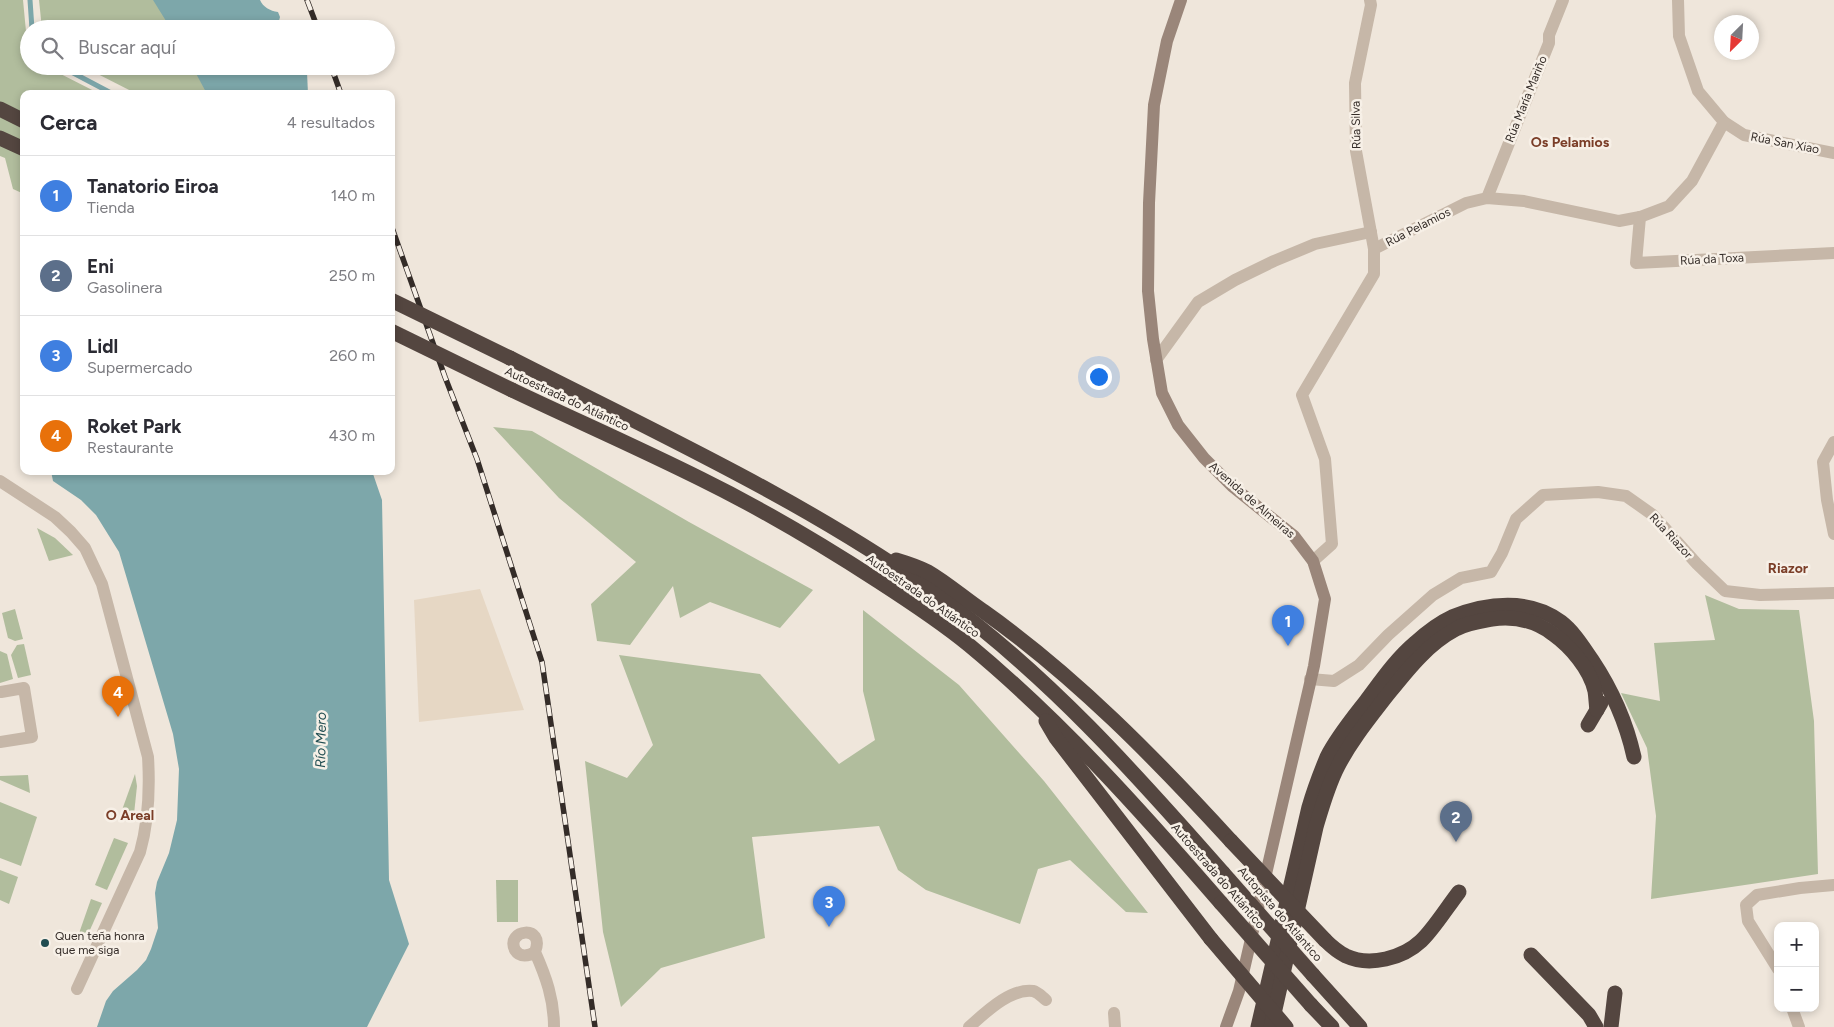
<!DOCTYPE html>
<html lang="es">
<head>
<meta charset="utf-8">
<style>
	:root { --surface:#fff; --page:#f2f2f3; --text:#2b2b33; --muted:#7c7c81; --line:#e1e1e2; --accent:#7c3aed }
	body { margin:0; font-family:Figtree,sans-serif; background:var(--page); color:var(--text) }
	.controls { position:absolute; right:15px; bottom:15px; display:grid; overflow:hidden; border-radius:10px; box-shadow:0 2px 8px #0003 }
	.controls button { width:45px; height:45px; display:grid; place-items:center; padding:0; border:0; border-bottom:1px solid var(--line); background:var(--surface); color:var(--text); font:25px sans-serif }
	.compass { position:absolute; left:1714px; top:15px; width:45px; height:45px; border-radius:50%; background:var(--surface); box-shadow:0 2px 8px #0003; rotate:204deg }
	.you { position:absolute; left:1098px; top:376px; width:18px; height:18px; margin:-12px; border:4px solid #fff; border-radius:50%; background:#1a73e8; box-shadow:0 0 0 8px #1a73e833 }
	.badge { display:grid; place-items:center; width:32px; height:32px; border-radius:50%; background:var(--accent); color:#fff; font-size:16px; font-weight:700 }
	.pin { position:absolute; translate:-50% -41px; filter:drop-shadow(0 1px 2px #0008) }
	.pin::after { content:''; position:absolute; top:26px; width:18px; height:15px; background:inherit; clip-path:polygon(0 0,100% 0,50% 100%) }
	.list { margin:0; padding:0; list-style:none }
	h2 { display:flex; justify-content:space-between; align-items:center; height:65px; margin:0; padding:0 20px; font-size:21px }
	h2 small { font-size:16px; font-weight:400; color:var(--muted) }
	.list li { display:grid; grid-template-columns:32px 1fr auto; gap:15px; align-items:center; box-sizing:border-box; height:80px; padding:0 20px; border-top:1px solid var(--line) }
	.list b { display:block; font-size:19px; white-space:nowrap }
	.list p { margin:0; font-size:16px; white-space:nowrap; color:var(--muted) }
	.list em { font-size:16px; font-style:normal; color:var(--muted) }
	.icon { flex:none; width:28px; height:28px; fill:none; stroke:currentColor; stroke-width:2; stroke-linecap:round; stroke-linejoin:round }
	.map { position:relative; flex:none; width:1834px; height:1027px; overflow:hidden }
	.search { position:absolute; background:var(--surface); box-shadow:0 2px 8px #0003; left:20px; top:20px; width:375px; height:55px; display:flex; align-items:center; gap:12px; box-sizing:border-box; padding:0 18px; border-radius:28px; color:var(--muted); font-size:19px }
	.panel { position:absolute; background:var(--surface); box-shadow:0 2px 8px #0003; left:20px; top:90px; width:375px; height:385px; border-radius:10px }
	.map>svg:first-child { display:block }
</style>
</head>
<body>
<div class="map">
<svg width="1834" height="1027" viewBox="0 0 1834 1027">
	<rect width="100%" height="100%" fill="#efe6db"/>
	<g fill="#b1bd9d">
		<polygon points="0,0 23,0 27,42 29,46 29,66 45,66 100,94 24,94 24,194 13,189 5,158 0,156"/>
		<polygon points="39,0 168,0 186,29 42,29"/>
		<polygon points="82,66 209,66 225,94 137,94"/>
		<polygon points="493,427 532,431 689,522 813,590 780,628 710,602 680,618 673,586 630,645 597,641 591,604 636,562 559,498"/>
		<polygon points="37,528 55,538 73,555 49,561"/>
		<polygon points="1705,595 1739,609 1799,610 1814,721 1818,874 1651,899 1656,816 1647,748 1621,693 1660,701 1654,643 1715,640"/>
		<polygon points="15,609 23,639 15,641 8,638 2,613"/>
		<polygon points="863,610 959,685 1044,781 1148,913 1126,912 1070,860 1038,869 1020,924 926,890 898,870 879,826 752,837 765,938 661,968 621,1007 603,932 585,761 627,778 653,745 619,655 760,674 839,764 875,740 863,691"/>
		<polygon points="24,644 31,675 18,678 11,655 17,645"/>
		<polygon points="0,651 7,654 13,679 0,683"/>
		<polygon points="135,774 137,786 134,814 122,810"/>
		<polygon points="28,775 30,793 0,780 0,776"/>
		<polygon points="0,802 37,817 21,866 0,858"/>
		<polygon points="114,838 128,843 107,890 95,885"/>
		<polygon points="0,870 18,877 9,904 0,900"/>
		<polygon points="496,880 518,880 518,922 497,922"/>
		<polygon points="91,899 102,903 85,941 77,939"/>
	</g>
	<polygon fill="#e6d7c4" points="480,589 524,710 419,722 414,600"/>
	<g fill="#7da7aa">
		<path d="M153,0h107c3,7 10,11 18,12l2,5 -3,12h-106z"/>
		<polygon points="192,66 295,66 307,72 308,94 207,94"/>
		<polygon points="51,471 372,471 382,500 389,880 409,944 367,1027 97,1027 106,1001 113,991 137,970 146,960 151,949 158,928 155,893 157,882 169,853 177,820 179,769 173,734 119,552 96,515 81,500 53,481"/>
	</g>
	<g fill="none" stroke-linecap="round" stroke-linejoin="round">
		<g stroke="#7da7aa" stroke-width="5">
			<polyline points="30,0 32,29"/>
			<polyline points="60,66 113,94"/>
		</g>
		<g stroke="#c6b7a8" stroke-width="12">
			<polyline points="1678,0 1679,36 1698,91 1724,122 1744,135 1834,153"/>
			<polyline points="1487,198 1549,43 1549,35 1563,0"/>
			<polyline points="1640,217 1636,263 1834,253"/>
			<polyline points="1374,249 1466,203 1487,198 1524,201 1619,221 1640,217 1669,206 1692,181 1724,122"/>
			<polyline points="1156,360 1198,302 1235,280 1274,261 1315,244 1371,232"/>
			<polyline points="1834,442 1823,462 1827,500 1834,534"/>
			<path d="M0,481l55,36 16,15 14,16 17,36 46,173c2,33 1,63 -8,95l-63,137"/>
			<polyline points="1313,561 1332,544 1325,459 1302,395 1374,274 1374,249 1356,151 1355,83 1371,5 1370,0"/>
			<polyline points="1310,679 1334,681 1359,665 1388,635 1433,595 1461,578 1491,572 1502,553 1516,519 1543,495 1598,492 1626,496 1653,515 1697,564 1725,591 1760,595 1834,593"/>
			<polyline points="0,742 32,737 24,688 1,692"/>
			<path d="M535,952c-6,4 -15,6 -20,-2 -10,-21 31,-26 20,2 11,25 19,47 19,75"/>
			<polyline points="1778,969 1748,921 1746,905 1757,895 1800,888 1834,885"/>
			<polyline points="1792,1008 1799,1027"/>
			<polyline points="1114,1013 1115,1027"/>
			<path d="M969,1027c16,-14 41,-39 64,-36 5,1 9,6 13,9"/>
		</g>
		<polyline stroke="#9a867a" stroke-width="12" points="1181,0 1167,41 1154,105 1149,203 1148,291 1153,339 1162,393 1178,425 1204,458 1232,486 1294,536 1313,561 1325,599 1314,666 1239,991 1226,1027"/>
		<g stroke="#544640" stroke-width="15">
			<polyline points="0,109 24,121"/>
			<polyline points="0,138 24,149"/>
			<path d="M510,358c145,74 296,143 429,238 108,78 197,178 284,277"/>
			<path d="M512,390c63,30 127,58 189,89 61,30 120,65 177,102 31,20 63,41 91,64 93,77 173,167 252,258"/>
			<path d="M896,560c10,3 22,7 32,12 19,11 37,27 55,39 92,65 173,148 248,230"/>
			<polyline points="1046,721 1056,738 1211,939"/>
			<polyline points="1588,725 1601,703"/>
			<path d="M1325,940c7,7 13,12 21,16 24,11 57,2 75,-15 12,-11 27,-35 38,-49"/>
			<polyline points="1531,955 1589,1015 1596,1027"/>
			<polyline points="1313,975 1360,1027"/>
			<polyline points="1311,1005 1332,1027"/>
			<path d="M1258,1027l51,-220c5,-17 11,-33 18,-50 10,-20 25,-38 39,-56 15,-20 30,-42 49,-58 11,-10 24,-20 37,-26 34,-14 78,-19 109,5 13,10 22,25 31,38 20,30 34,61 42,97"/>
			<path d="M1271,1027l45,-200c6,-20 12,-42 22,-61 13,-25 30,-46 47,-68 21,-26 41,-53 71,-69 10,-6 25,-8 36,-10 22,-3 43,1 61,15 18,13 37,35 42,57 1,6 1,13 2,19"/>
			<polyline points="1611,1027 1615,993"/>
		</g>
		<g stroke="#342c28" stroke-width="5.5">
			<g id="rail">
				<polyline points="307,0 318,29"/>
				<polyline points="331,66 341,94"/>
				<polyline points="391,225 445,377 477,459 542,662 595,1027"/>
			</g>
		</g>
		<use href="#rail" stroke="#f7f0e7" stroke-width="4" stroke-dasharray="11" stroke-linecap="butt"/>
		<g stroke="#544640" stroke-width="15">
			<polyline points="391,300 510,358"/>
			<polyline points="391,331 512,390"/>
			<polyline points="1231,841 1325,940"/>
			<polyline points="1223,873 1313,975"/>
			<polyline points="1221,903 1311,1005"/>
			<polyline points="1211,939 1286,1027"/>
		</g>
	</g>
	<circle fill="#214d51" stroke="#f7f0e7" stroke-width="2" cx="45" cy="943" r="5"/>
	<g text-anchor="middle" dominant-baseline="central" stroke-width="5" stroke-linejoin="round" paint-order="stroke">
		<g font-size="12" fill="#342c28" stroke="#f7f0e7">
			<text transform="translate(1526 99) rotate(-68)">Rúa María Mariño</text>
			<text transform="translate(1356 125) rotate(-91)">Rúa Silva</text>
			<text transform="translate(1785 143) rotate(11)">Rúa San Xiao</text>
			<text transform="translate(1418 227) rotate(-27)">Rúa Pelamios</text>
			<text transform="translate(1712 259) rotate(-3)">Rúa da Toxa</text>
			<text transform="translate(567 399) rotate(25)">Autoestrada do Atlántico</text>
			<text transform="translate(1252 500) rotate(41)">Avenida de Almeiras</text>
			<text transform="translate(1671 536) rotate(47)">Rúa Riazor</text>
			<text transform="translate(923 596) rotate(35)">Autoestrada do Atlántico</text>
			<text transform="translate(1218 876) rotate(49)">Autoestrada do Atlántico</text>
			<text transform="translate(1280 914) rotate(49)">Autopista do Atlántico</text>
		</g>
		<g font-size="12" fill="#342c28" stroke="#f7f0e7" text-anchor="start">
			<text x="55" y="936">Quen teña honra<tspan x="55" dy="14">que me siga</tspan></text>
		</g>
		<g font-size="14" font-weight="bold" fill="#7b3e28" stroke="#f7f0e7">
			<text x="1570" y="142">Os Pelamios</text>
			<text x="1788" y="568">Riazor</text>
			<text x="130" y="815">O Areal</text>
		</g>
		<g font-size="14" font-style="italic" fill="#214d51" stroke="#f7f0e7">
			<text transform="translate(321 740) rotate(-89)">Río Mero</text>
		</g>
	</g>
</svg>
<div class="controls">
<button>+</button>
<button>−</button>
</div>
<svg class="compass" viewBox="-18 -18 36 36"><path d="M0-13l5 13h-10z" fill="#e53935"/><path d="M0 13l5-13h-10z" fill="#7c7c81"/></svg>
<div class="you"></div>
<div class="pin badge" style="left:1288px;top:646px;background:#3f7fe0">1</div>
<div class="pin badge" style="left:1456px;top:842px;background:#5c6f8a">2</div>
<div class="pin badge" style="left:829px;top:927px;background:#3f7fe0">3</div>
<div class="pin badge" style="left:118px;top:717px;background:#e8710a">4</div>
<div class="search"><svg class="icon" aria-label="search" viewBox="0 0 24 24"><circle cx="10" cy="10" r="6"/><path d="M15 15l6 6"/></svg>Buscar aquí</div>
<section class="panel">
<h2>Cerca<small>4 resultados</small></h2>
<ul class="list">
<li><span class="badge" style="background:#3f7fe0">1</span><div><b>Tanatorio Eiroa</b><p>Tienda</p></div><em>140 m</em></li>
<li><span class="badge" style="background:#5c6f8a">2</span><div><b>Eni</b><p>Gasolinera</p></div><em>250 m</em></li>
<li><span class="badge" style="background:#3f7fe0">3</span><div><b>Lidl</b><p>Supermercado</p></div><em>260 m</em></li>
<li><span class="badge" style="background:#e8710a">4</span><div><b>Roket Park</b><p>Restaurante</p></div><em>430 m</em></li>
</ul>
</section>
</div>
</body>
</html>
